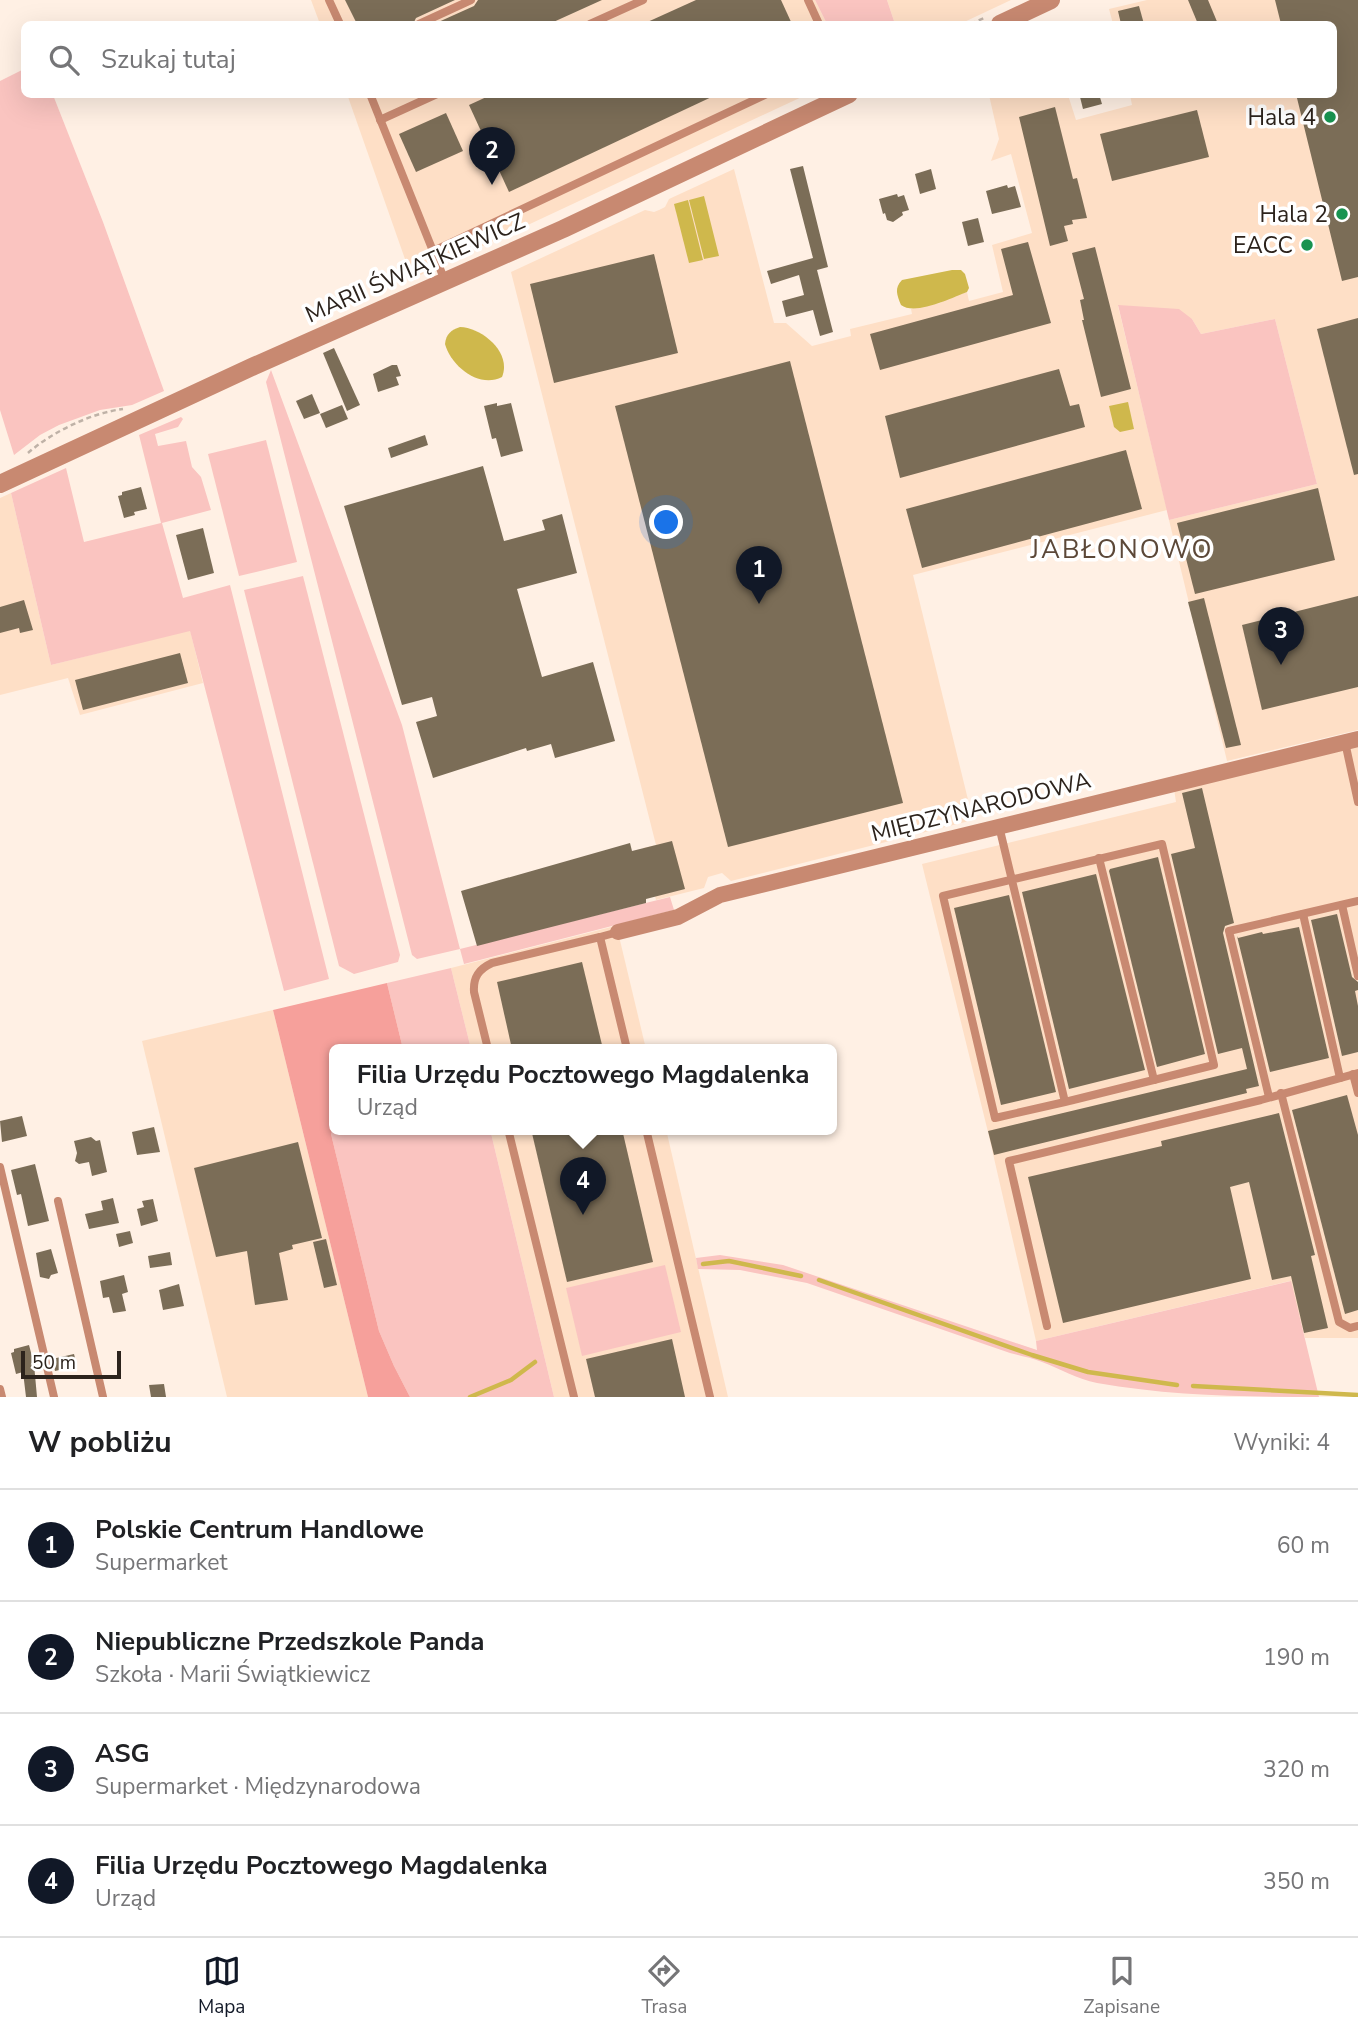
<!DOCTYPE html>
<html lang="pl">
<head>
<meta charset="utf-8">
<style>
	:root { --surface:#fff; --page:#f2f2f2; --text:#202124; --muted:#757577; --line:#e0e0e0; --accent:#111827 }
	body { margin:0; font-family:"Nunito Sans",sans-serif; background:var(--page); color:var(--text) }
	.scale { position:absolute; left:21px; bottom:18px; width:100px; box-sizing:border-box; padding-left:7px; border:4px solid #2c231c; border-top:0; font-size:19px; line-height:24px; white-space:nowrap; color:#2c231c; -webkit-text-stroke:5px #fff; paint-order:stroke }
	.you { position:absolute; left:667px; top:523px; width:24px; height:24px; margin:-18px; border:5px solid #fff; border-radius:50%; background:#1a73e8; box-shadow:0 0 0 10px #1a73e833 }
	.badge { display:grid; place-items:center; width:46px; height:46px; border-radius:50%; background:var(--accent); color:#fff; font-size:23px; font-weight:700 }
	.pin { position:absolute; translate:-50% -58px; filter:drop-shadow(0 2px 4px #0008) }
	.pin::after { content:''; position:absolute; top:37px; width:24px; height:21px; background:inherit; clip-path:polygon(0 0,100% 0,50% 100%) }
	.popup { position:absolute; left:329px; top:1044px; width:508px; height:91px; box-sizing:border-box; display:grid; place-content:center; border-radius:10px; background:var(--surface); filter:drop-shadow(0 2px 5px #0005); font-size:23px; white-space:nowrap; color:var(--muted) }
	.popup b { font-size:26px; color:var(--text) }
	.popup::after { content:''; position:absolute; left:50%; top:100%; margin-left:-14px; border:14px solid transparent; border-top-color:var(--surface) }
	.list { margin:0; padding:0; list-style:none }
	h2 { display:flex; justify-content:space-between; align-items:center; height:91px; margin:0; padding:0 28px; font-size:30px }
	h2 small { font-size:23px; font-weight:400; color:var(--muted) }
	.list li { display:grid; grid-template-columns:46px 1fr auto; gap:21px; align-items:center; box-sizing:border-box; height:112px; padding:0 28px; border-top:2px solid var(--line) }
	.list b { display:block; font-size:26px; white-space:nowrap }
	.list p { margin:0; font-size:23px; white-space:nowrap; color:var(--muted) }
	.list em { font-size:23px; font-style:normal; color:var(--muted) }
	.icon { flex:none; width:38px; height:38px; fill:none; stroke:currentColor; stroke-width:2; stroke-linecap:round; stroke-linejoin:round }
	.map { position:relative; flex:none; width:1358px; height:1397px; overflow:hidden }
	.search { position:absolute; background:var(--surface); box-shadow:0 7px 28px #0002; left:21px; right:21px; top:21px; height:77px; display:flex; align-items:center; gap:18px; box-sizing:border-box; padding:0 24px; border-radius:10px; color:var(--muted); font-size:26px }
	.sheet { height:539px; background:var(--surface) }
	nav { display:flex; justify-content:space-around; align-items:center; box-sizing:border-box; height:98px; border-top:2px solid var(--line); background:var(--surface); font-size:19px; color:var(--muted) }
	nav a { display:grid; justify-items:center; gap:4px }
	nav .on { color:var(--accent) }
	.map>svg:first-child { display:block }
</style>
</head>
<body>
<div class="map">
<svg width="1358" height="1397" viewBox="0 0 1358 1397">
	<rect width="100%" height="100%" fill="#fff0e4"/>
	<g fill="#fedfc6">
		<polygon points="311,0 815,0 827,24 320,24"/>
		<polygon points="887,0 1011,0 960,24 895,24"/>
		<polygon points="1147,0 1358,0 1358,730 1227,761 1169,520 1317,484 1275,319 1201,334 1192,319 1118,306 1167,510 913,575 973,820 731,881 722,873 708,877 704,888 656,900 643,848 656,845 511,272 645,210 654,212 659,210 665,207 669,199 734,169 774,323 786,323 812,346 851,336 850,329 912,314 911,309 940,303 949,297 967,292 969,301 1003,292 992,245 1032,233 1011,154 991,161 999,139 989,95 1068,95 1076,120 1132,105 1130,95 1334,94 1334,24 1113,24 1109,9"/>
		<polygon points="347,94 806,95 412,279"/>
		<polygon points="11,493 51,665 190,630 203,683 80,715 68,678 0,695 0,498"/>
		<polygon points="1358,746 1358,1338 1305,1338 1290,1281 1036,1341 988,1132 922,864 1176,802 1174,789"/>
		<polygon points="615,926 618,932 646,1049 471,1049 451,968"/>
		<polygon points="273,1010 368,1397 227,1397 142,1041"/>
		<polygon points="490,1129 666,1129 728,1397 554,1397"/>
	</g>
	<g fill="#fac4c0">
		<polygon points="815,0 887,0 895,24 827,24"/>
		<polygon points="24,69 24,94 53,95 103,222 164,391 132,405 100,410 59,425 40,435 14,455 0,410 0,81"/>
		<polygon points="1118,305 1179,309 1192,319 1201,334 1275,319 1317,484 1169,520"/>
		<polygon points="271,370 402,725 460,949 670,897 674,910 464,964 460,949 417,959 412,955 266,382"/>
		<polygon points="181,417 183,419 178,427 155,434 158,446 186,441 192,467 201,477 211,510 162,523 183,598 230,585 329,979 284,991 190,631 51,665 11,493 66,468 84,542 161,523 139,435"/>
		<polygon points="266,440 297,562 239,576 208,454"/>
		<polygon points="303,576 400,955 398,962 354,974 339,966 244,590"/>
		<polygon points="451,968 471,1049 403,1049 387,983"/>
		<polygon points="334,1123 335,1129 490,1129 554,1397 410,1397 394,1366 379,1331 331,1134"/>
		<path d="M720,1255l63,10 254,85 -1,-9 255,-60 28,116c-73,0 -149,-1 -222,-14 -20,-4 -36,-14 -55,-21 -10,-4 -21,-6 -32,-9l-203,-70 -67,-13 -42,-1 -2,-11z"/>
		<polygon points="665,1265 681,1332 582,1356 566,1288"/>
	</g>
	<polygon fill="#f6a09b" points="387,983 403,1049 335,1049 335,1123 331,1134 379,1331 394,1366 410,1397 368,1397 273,1010"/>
	<g fill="#cfb84c">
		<polygon points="704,196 719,256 704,259 689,200"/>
		<polygon points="688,200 703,260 689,263 674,204"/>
		<path d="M952,270h9l4,4 4,14 -2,4c-16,6 -52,24 -66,13 -4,-10 -7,-17 1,-25z"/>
		<path d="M460,327c23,1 52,26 42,50 -23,12 -51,-11 -57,-33 1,-10 6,-14 15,-17z"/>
		<polygon points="1128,402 1134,429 1120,432 1114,427 1109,406"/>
	</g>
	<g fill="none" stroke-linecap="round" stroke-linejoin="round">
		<g stroke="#cfb84c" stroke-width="4.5">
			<polyline points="703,1264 729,1261 801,1276"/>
			<polyline points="819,1280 1032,1355 1088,1372 1177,1385"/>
			<polyline points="1193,1386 1358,1395"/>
			<polyline points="470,1397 511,1380 535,1362"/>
		</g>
	</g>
	<g fill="#7b6d57">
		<polygon points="345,0 455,0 416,18 413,24 357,24"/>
		<polygon points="478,0 602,0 549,24 434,24 474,6"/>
		<polygon points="696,0 781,0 792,24 643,24"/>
		<polygon points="1188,0 1208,0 1218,24 1198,24"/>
		<polygon points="1275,0 1358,0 1358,277 1342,281 1296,94 1334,94 1334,24 1281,24"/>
		<polygon points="1139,6 1144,24 1121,24 1118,11"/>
		<polygon points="493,94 718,94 509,192 469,105"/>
		<polygon points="1090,94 1099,94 1102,104 1083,109 1080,97"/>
		<polygon points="1055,107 1073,179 1077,178 1087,218 1072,220 1073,224 1064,226 1068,241 1050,246 1019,117"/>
		<polygon points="1197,110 1209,157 1112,181 1100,134"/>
		<polygon points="446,113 463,151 416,172 399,134"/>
		<polygon points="803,166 828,267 817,270 833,332 820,336 813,310 786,317 782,301 804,295 799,275 771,284 767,271 813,258 790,169"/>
		<polygon points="931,169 936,189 920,194 915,174"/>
		<polygon points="1007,185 1008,188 1015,186 1021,207 992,214 986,191"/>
		<polygon points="897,194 898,197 904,195 909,210 902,212 903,215 893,222 887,220 885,213 883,214 879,199"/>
		<polygon points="978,218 984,242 968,246 962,222"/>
		<polygon points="1028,242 1051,323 880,370 870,334 1013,295 1001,249"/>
		<polygon points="1095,247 1131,389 1101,397 1082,320 1084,320 1080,300 1084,299 1072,253"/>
		<polygon points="654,254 678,353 554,383 530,284"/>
		<polygon points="1358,318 1358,474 1354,475 1317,329"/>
		<polygon points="334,348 360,405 347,411 323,353"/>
		<polygon points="790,361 903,803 728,847 615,406"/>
		<polygon points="392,365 397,365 401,376 396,377 399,385 378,392 373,374"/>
		<polygon points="1059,369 1070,406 1079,404 1085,427 900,478 885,416"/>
		<polygon points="312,394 320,413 304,419 296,401"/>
		<polygon points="497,403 497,406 511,403 523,451 501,457 496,438 492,439 484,406"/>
		<polygon points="342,405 348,419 326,428 320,414"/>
		<polygon points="425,435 428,445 391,458 388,448"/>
		<polygon points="1126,450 1142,509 922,568 906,509"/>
		<polygon points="483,466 504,541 545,530 542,520 562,514 577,573 517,589 542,677 593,662 615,741 555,758 551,744 527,751 526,748 433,778 416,722 437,716 432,697 402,705 344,506"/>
		<polygon points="141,487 147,509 134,512 135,515 124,518 118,496 122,495 122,492"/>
		<polygon points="1318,488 1335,560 1195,594 1177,523"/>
		<polygon points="203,528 214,573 188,580 176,535"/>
		<polygon points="1358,596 1358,687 1262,710 1242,625"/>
		<polygon points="1204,598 1241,745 1226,748 1188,602"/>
		<polygon points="24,600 33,630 20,633 19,628 0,633 0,607"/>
		<polygon points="180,653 188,683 83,710 75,680"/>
		<polygon points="1202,788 1234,923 1225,926 1223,933 1259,1086 1246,1089 1247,1093 994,1155 988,1131 1247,1069 1242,1048 1218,1054 1171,854 1195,848 1182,793"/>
		<polygon points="672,841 685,889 646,899 646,903 477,946 461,891 630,843 632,851"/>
		<polygon points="1158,857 1205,1054 1157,1067 1109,871 1110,869"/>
		<polygon points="1096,874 1145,1070 1069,1089 1022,892"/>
		<polygon points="1009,895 1056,1092 1001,1105 954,908"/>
		<polygon points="1337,914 1352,977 1358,982 1358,990 1355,991 1358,1006 1358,1052 1342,1056 1311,920"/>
		<polygon points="1299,927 1329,1058 1270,1072 1237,936 1238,938 1262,932 1263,934"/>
		<polygon points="582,962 603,1049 512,1049 497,982"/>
		<polygon points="1347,1095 1358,1135 1358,1310 1345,1314 1292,1110"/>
		<polygon points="1279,1113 1315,1255 1311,1256 1328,1328 1304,1333 1291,1276 1272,1280 1249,1182 1230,1187 1251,1279 1063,1323 1028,1177 1162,1146 1161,1141"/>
		<polygon points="22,1116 27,1136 2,1142 0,1121"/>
		<polygon points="154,1127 160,1152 137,1155 132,1132"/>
		<polygon points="531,1129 622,1129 653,1262 567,1282"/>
		<polygon points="91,1137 96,1141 100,1140 107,1172 92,1176 89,1162 79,1164 75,1161 77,1153 74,1141"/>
		<polygon points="298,1142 322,1238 292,1245 293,1249 279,1253 288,1300 255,1305 247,1251 216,1257 194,1168"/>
		<polygon points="35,1164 49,1221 28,1226 21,1194 17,1195 11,1170"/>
		<polygon points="113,1198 119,1223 89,1229 85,1214 103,1210 101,1201"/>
		<polygon points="153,1199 158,1221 141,1226 137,1209 144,1207 142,1201"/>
		<polygon points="130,1231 133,1243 119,1247 116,1234"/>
		<polygon points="326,1239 337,1285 324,1288 313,1242"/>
		<polygon points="51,1249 58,1273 51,1275 49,1279 40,1277 36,1253"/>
		<polygon points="170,1252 172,1265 150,1268 148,1256"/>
		<polygon points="124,1275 128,1292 122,1294 126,1311 113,1313 109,1297 103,1298 100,1281"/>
		<polygon points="179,1284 184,1306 163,1310 159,1290"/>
		<polygon points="672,1339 685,1397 595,1397 586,1359"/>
		<polygon points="29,1345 34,1364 37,1397 26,1397 23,1372 16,1374 11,1353 14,1352 14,1349"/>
		<polygon points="74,1354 77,1366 55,1371 52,1359"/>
		<polygon points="164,1384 166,1397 151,1397 149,1385"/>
	</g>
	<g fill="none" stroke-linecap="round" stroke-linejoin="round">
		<g stroke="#bfb2a7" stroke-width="2.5" stroke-dasharray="5 3.5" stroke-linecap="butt">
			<polyline points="971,24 986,17"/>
			<path d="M28,453c24,-21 63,-40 95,-44"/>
		</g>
		<g stroke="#c88971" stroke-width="8">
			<polyline points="329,0 340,24"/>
			<polyline points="808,0 819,24"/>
			<polyline points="419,24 471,0"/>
			<polyline points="590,24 643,0"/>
			<polyline points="370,94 445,281"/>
			<polyline points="380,120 437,94"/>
			<polyline points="433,251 767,94"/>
			<polyline points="1345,742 1358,802"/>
			<polyline points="999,826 1065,1102 995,1118 943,896 1162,844 1214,1065 1065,1102"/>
			<polyline points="1099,858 1154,1080"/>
			<polyline points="1342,905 1358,976"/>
			<polyline points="1303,914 1340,1078"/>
			<polyline points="618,932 600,937 627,1049"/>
			<path d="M488,1049l-14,-57c-1,-15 5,-23 18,-29l108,-26"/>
			<polyline points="1353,1074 1358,1093"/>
			<polyline points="1281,1093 1339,1322 1350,1328 1358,1326"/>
			<polyline points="1269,1097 1229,931 1358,901"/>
			<polyline points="508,1129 574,1397"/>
			<polyline points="646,1129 710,1397"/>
			<polyline points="0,1167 54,1397"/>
			<polyline points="58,1201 103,1397"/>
			<polyline points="1047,1326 1009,1161 1261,1100 1358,1073"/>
			<polyline points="0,1389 2,1397"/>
		</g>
		<polyline stroke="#c88971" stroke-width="16" points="618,932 678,917 720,895 1358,739"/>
		<g stroke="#c88971" stroke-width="18">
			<polyline points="1000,24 1051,0"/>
			<polyline points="0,484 254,366 563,229 849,94"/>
		</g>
	</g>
	<g fill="#189350" stroke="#fff" stroke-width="2.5">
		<circle cx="1330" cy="117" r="7"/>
		<circle cx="1342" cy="214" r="7"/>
		<circle cx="1307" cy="245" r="7"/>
	</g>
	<g text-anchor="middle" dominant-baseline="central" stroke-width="7" stroke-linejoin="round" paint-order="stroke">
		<g font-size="23" fill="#2c231c" stroke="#fff" text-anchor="end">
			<text x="1316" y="117">Hala 4</text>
			<text x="1328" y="214">Hala 2</text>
			<text x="1293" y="245">EACC</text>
		</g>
		<g font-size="23" fill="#2c231c" stroke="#fff">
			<text transform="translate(415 268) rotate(-24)">MARII ŚWIĄTKIEWICZ</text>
			<text transform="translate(981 807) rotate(-14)">MIĘDZYNARODOWA</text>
		</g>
		<g font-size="26" letter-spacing="2" fill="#5c4838" stroke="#fff">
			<text x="1122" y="549">JABŁONOWO</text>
		</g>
	</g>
</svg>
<div class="scale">50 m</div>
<div class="you"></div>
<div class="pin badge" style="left:759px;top:604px">1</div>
<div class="pin badge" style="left:492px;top:185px">2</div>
<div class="pin badge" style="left:1281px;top:665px">3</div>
<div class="pin badge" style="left:583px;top:1215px">4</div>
<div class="popup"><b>Filia Urzędu Pocztowego Magdalenka</b>Urząd</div>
<div class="search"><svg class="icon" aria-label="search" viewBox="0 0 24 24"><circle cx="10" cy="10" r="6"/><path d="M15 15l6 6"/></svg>Szukaj tutaj</div>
</div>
<section class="sheet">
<h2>W pobliżu<small>Wyniki: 4</small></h2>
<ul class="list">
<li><span class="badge">1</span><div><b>Polskie Centrum Handlowe</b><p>Supermarket</p></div><em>60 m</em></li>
<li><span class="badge">2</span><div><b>Niepubliczne Przedszkole Panda</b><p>Szkoła · Marii Świątkiewicz</p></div><em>190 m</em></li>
<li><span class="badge">3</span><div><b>ASG</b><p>Supermarket · Międzynarodowa</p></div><em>320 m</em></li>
<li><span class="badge">4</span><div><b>Filia Urzędu Pocztowego Magdalenka</b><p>Urząd</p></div><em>350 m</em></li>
</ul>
</section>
<nav>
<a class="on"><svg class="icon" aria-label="map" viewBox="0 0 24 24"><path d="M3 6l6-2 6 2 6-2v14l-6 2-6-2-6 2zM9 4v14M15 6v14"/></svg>Mapa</a>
<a><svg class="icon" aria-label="directions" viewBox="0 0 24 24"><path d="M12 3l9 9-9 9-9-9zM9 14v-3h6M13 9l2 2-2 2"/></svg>Trasa</a>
<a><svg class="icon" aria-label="saved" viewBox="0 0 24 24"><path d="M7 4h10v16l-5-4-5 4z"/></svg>Zapisane</a>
</nav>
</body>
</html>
